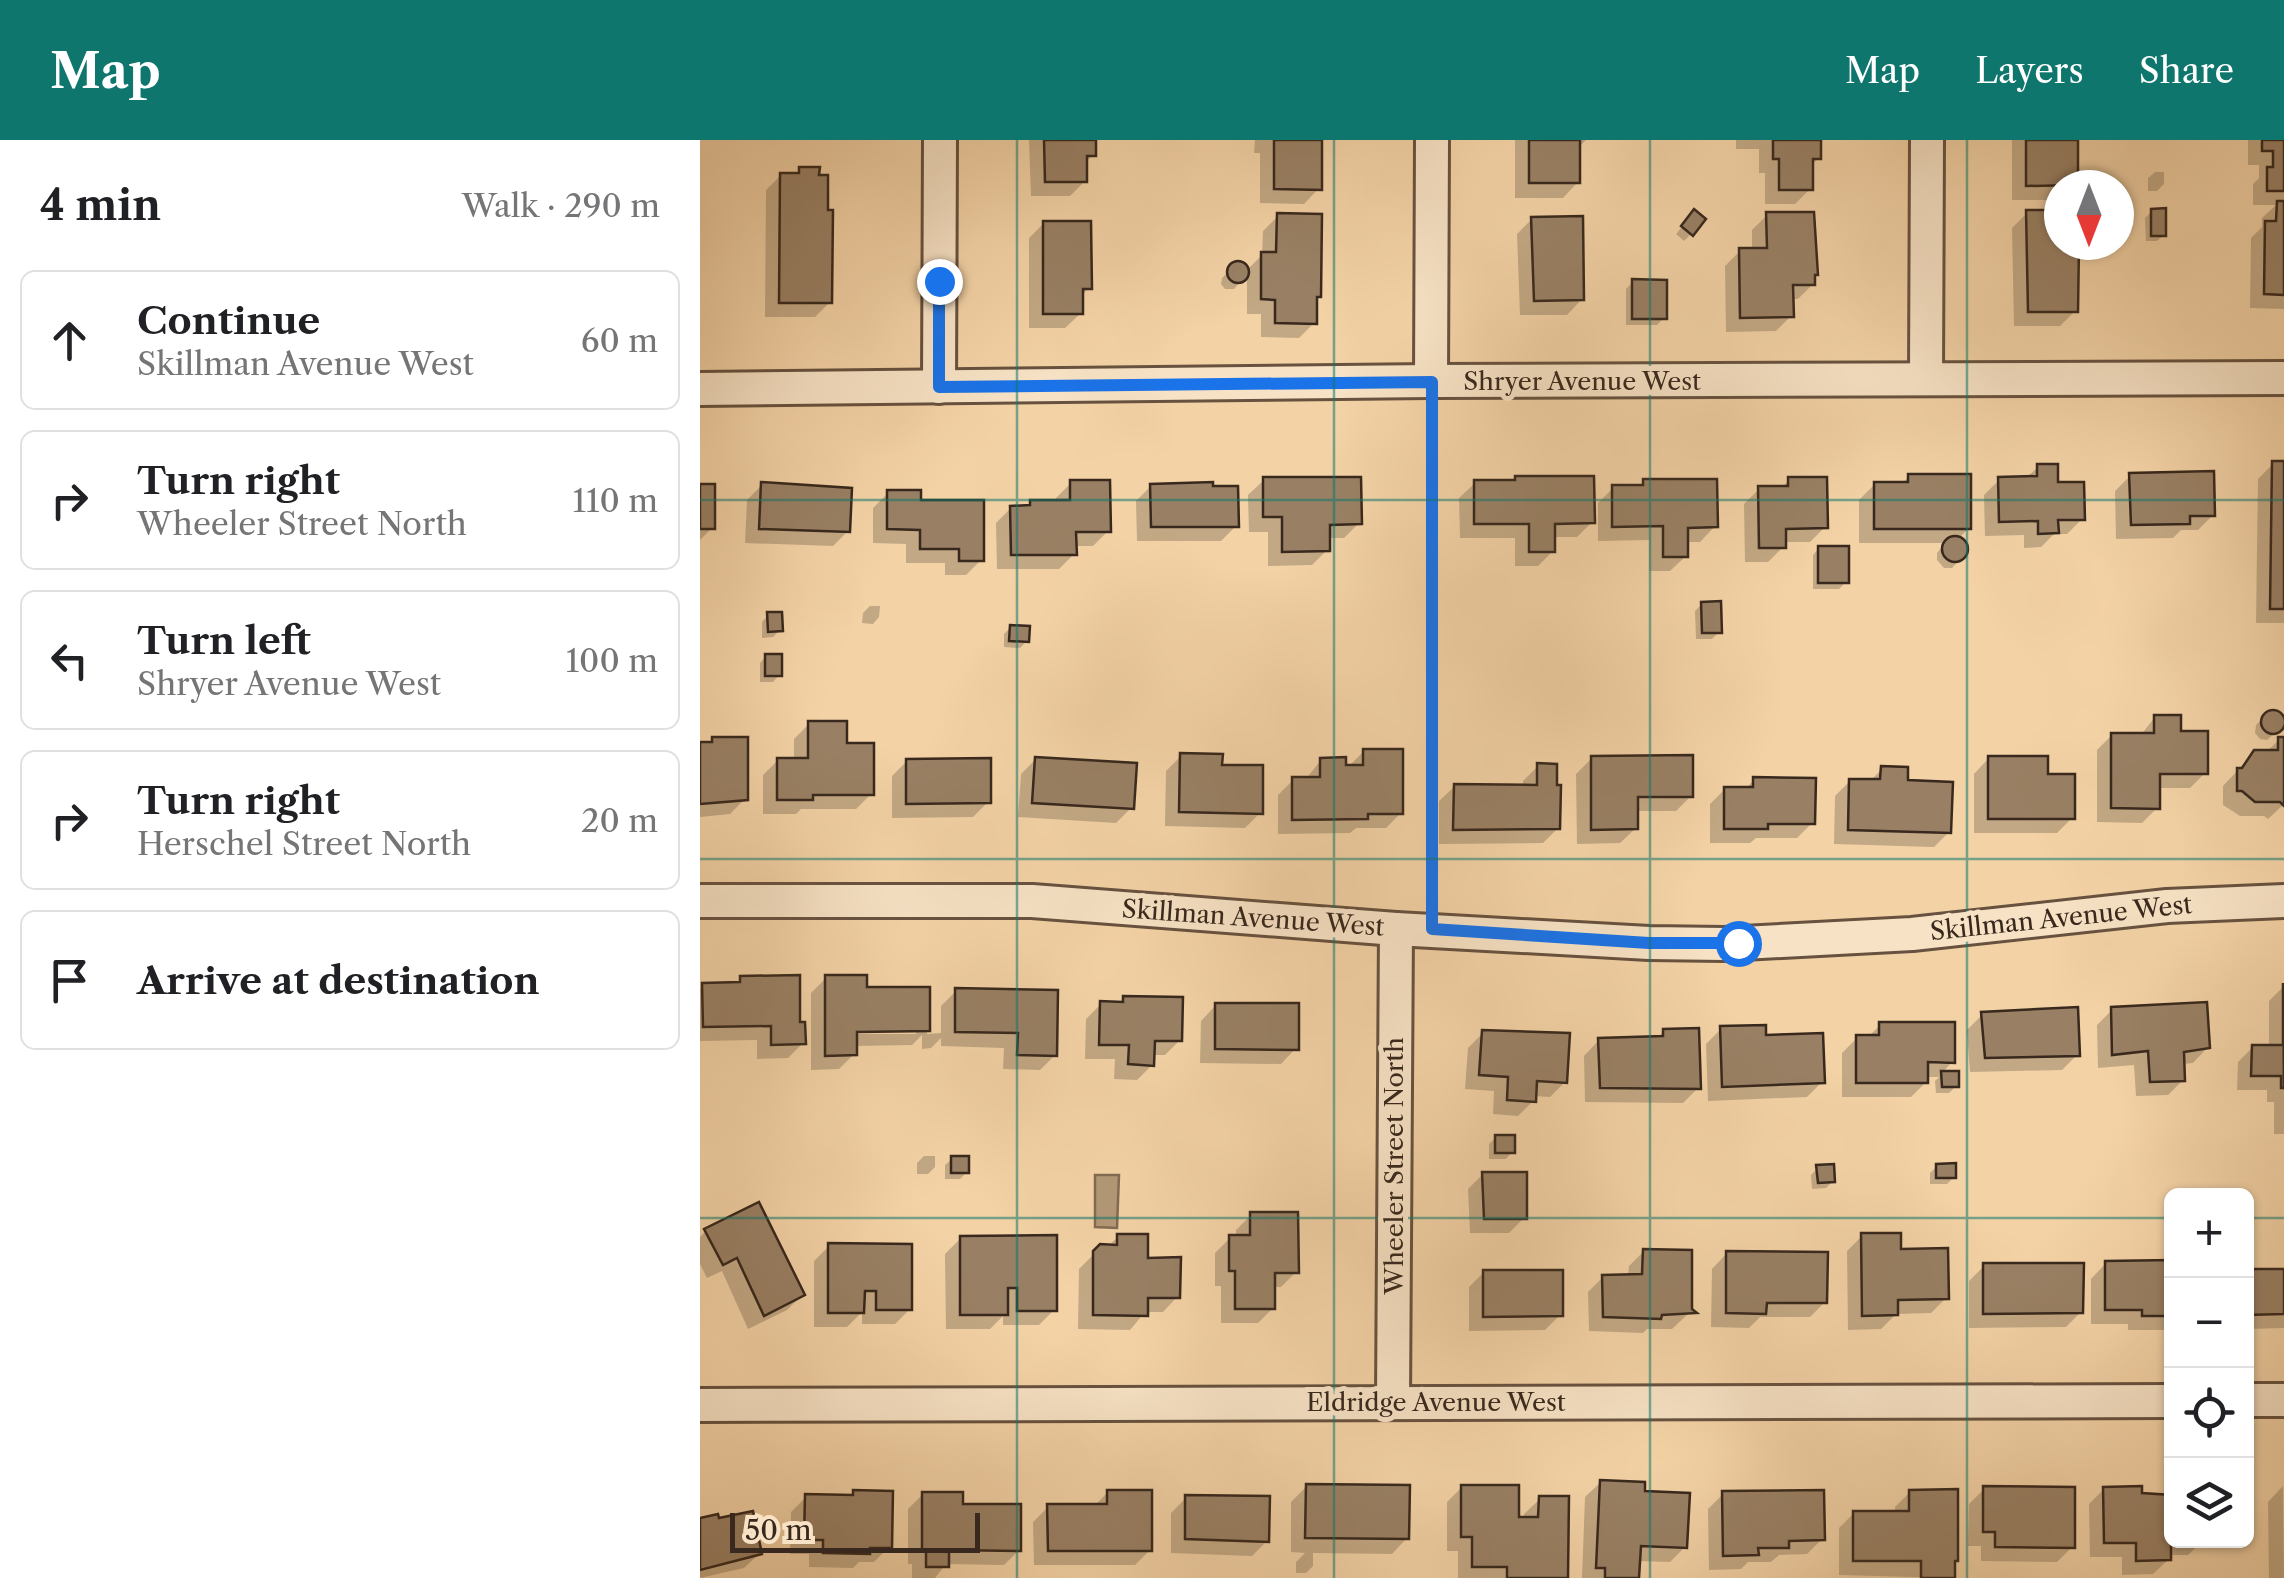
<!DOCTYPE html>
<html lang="en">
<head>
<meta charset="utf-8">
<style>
	:root { --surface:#fff; --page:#f6f6f6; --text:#202124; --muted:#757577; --line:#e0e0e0; --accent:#0f766e }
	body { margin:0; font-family:"Libre Caslon Text",serif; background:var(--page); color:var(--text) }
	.controls { position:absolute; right:30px; bottom:30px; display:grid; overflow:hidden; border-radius:15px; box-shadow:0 2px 8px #0004 }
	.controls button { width:90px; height:90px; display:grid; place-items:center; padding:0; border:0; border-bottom:2px solid var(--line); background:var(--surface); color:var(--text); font:50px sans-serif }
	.compass { position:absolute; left:1344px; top:30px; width:90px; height:90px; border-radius:50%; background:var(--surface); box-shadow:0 2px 8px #0004; rotate:180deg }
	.scale { position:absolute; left:30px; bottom:25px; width:250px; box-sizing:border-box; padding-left:10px; border:5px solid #38281d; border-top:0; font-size:28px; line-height:35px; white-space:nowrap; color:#38281d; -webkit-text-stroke:8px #f7e2c5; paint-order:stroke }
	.stop { position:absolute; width:30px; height:30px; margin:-22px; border:8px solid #1a73e8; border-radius:50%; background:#fff }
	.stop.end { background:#1a73e8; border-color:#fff; box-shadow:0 2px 10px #0008 }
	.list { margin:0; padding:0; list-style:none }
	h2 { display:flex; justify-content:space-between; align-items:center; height:130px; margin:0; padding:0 40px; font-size:42px }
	h2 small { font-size:32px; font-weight:400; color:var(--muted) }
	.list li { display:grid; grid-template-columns:65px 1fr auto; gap:30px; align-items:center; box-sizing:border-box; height:140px; margin:0 20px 20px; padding:0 20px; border:2px solid var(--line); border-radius:15px }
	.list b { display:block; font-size:38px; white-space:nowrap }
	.list p { margin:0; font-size:32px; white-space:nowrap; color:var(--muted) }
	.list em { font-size:32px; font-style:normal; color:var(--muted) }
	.icon { flex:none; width:55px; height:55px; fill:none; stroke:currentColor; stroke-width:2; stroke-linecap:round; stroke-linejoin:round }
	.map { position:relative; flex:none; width:1584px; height:1438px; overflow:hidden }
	header { display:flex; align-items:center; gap:60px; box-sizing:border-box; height:140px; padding:0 50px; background:var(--accent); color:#fff }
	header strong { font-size:48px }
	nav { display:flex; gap:55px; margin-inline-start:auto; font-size:35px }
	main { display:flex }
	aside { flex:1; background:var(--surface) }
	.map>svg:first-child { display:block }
</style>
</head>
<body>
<header>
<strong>Map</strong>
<nav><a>Map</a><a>Layers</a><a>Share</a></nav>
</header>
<main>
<aside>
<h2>4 min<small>Walk · 290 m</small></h2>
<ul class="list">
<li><svg class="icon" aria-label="ahead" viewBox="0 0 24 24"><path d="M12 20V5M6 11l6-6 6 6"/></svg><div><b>Continue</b><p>Skillman Avenue West</p></div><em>60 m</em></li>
<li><svg class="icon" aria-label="right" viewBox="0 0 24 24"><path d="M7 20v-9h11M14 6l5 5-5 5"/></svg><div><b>Turn right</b><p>Wheeler Street North</p></div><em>110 m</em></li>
<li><svg class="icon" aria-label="left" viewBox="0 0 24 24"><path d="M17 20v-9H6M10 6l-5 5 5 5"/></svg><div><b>Turn left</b><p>Shryer Avenue West</p></div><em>100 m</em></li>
<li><svg class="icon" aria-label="right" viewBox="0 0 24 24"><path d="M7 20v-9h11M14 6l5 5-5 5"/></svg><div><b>Turn right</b><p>Herschel Street North</p></div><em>20 m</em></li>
<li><svg class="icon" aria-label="arrive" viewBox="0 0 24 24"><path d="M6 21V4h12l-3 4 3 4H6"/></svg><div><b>Arrive at destination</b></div></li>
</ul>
</aside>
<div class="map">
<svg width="1584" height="1438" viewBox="0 0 1584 1438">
	<rect width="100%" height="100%" fill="#f3d2a6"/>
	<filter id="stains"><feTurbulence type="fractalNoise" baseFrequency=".002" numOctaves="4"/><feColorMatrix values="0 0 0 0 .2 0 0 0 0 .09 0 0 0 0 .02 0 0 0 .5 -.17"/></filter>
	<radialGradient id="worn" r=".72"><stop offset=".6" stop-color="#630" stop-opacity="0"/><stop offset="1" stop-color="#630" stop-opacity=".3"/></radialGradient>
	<polygon fill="#b39877" stroke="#826b53" stroke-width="2.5" points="395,1035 419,1035 417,1088 395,1087"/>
	<g fill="#0003" fill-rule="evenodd">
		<polygon points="329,0 393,0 393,15 385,23 385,41 370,56 331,56"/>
		<polygon points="555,0 619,0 619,48 604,64 560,63 560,13 554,13"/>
		<polygon points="815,0 886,0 880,6 878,42 863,58 815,58"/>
		<polygon points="1036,0 1119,0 1119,18 1110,26 1110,49 1095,64 1065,64 1065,33 1059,33 1059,9 1036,9"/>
		<polygon points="1312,0 1375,0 1359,45 1359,60 1312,60"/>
		<polygon points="1548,0 1584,0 1584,169 1550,168 1551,98 1562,87 1562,78 1576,65 1553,65 1553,44 1559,38 1559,25 1548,25"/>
		<polygon points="100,30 130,162 115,177 65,177 66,50 81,35 94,36"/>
		<polygon points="1455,32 1464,32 1464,44 1457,51 1448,51 1448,38"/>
		<polygon points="1452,71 1464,95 1457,101 1446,101 1445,78"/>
		<polygon points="1327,73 1359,73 1359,105 1376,105 1375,171 1360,186 1314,186 1312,88"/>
		<polygon points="1067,75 1113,137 1113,144 1098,159 1091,159 1091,176 1076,191 1026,192 1025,126 1040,111 1052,111 1052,90"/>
		<polygon points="578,76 619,156 615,160 614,183 599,198 561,197 561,174 547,174 547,134 534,149 525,149 521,144 522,138 536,124 547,130 562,115 563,91"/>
		<polygon points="832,79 882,159 867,175 820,175 817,94"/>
		<polygon points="988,80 991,94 984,101 976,94"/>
		<polygon points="344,83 389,148 381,156 381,173 365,188 329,188 329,98"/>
		<polygon points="933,142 964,178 957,185 926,185 926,149"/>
		<polygon points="1573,324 1584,324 1584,483 1556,483 1558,339"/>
		<polygon points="1338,327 1382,379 1367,394 1354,394 1341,407 1324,408 1324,395 1285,396 1284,355 1299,340 1325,339"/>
		<polygon points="1430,336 1513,375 1498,390 1481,390 1473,398 1416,399 1415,351"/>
		<polygon points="1209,337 1269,388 1258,399 1264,405 1265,414 1252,428 1244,428 1237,420 1237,413 1245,403 1159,403 1159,360 1175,344 1201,344"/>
		<polygon points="564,340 659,383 644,398 627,398 627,410 612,425 568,426 568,392 549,392 548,355"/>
		<polygon points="1089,340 1125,387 1110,402 1083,402 1083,407 1068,422 1045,422 1044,364 1059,349 1080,349"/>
		<polygon points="944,342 1015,386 1000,402 985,402 986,416 970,431 949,431 949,400 898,401 898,363 913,348 938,348"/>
		<polygon points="371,343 408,391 393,406 374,406 374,414 359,429 297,429 296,383 311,368 326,368 331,363 356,362 356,358"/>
		<polygon points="775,343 892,382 877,397 853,397 853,411 838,426 815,426 815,398 760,398 759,358"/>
		<polygon points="62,345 148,391 133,406 45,403 47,360"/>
		<polygon points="0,346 12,388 0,400"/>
		<polygon points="451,346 536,386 521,401 437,401 436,361"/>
		<polygon points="188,353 219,362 281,420 266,435 245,435 245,423 206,423 206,404 173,403 173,368"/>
		<polygon points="1119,408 1146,442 1139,449 1113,449 1113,415"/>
		<polygon points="1002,464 1019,492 1012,499 996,499 995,471"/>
		<polygon points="170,466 180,466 179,477 173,484 162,483 163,473"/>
		<polygon points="68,475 80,490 73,497 62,498 62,482"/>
		<polygon points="311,487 327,501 320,508 304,507 304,494"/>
		<polygon points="66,516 79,535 73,542 60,542 60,523"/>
		<polygon points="1570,572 1578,573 1583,579 1582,587 1567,600 1560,599 1555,593 1556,585"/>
		<polygon points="1455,577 1478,594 1505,633 1490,648 1457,648 1457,668 1442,683 1397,682 1397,610 1412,595 1440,596"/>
		<polygon points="109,584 144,606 171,654 156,669 101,669 96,674 63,674 63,635 78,620 94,620 94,599"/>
		<polygon points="45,600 45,659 30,674 0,677 0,603"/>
		<polygon points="1579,600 1584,600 1584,664 1568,679 1564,676 1540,676 1523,665 1523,646 1555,612 1566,612"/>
		<polygon points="664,611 701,673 686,688 656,688 650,693 578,694 578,655 593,640 606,639 621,620 648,627"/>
		<polygon points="481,616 520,627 560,673 545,688 465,686 466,631"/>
		<polygon points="892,618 991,656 976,671 935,671 936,688 920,703 877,704 876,634"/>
		<polygon points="1289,618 1346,637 1372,678 1357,693 1274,693 1274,634"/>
		<polygon points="336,619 431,668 416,683 318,677 321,634"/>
		<polygon points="207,621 288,662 273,677 192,678 192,636"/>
		<polygon points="838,626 858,688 843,703 739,704 739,661 755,646 823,647 823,641"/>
		<polygon points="1182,629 1249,692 1234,707 1134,704 1135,656 1150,641 1169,642"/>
		<polygon points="1054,640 1112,683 1097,698 1056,698 1050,703 1010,703 1010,664 1025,649 1045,649"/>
		<path d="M126,838l39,11h62v45l14,-1v-27l15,-15 99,64 -15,15 -37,-1 1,-21 -63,-2v-8l-10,10 -9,1v-14l-10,10 -58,1v8l-15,15 -28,1v-77zM144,889h72v5h-72z"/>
		<polygon points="41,839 98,885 103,903 88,918 57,919 57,900 0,901 0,849 4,845 35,845"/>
		<polygon points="1584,846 1584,994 1574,994 1574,962 1567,962 1567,950 1537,950 1538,922 1553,907 1569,907 1569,861"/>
		<polygon points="424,858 480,900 465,915 452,915 452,925 437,940 414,939 415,919 385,919 386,879 401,864 418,864"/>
		<polygon points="516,865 596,908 581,924 500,923 501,881"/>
		<polygon points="1412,870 1508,907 1493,923 1482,924 1483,940 1468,955 1436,956 1434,925 1398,928 1397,885"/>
		<polygon points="1282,875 1377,915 1362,930 1270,932 1267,890"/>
		<polygon points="1180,885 1252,922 1241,934 1256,934 1256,946 1249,953 1236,953 1235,941 1239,937 1226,937 1226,942 1211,957 1142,957 1142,913 1157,898 1167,898"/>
		<polygon points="1021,889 1064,898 1122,942 1107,957 1008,961 1006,904"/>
		<polygon points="964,891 998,948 983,963 885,962 884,916 899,900 957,898"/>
		<polygon points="783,893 865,942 850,957 834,956 833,961 818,976 793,974 794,951 765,949 768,908"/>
		<polygon points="796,997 812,1012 806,1019 789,1019 789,1004"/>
		<polygon points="224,1016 235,1016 235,1027 228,1034 217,1034 217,1023"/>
		<polygon points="252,1019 267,1032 260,1039 245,1039 245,1025"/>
		<polygon points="1237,1026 1254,1037 1247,1044 1230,1044 1230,1033"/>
		<polygon points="1118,1028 1133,1041 1126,1048 1112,1049 1111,1035"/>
		<polygon points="783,1034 824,1078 809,1093 770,1093 768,1049"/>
		<polygon points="551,1075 596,1132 581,1147 572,1147 573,1168 558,1183 521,1183 521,1146 515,1146 515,1113 530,1098 536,1098 536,1090"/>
		<polygon points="6,1091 102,1155 87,1170 48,1189 22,1131 7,1138 0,1124 0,1097"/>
		<polygon points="1162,1096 1198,1111 1246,1158 1231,1173 1196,1174 1181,1189 1148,1190 1147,1111"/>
		<polygon points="418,1097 446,1120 478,1156 463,1172 445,1172 430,1190 378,1189 379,1129 401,1107 407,1107"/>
		<polygon points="261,1098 354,1170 339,1185 303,1185 303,1176 290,1189 246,1189 245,1114"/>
		<polygon points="129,1106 210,1169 195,1184 162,1184 162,1172 147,1187 114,1187 114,1121"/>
		<polygon points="944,1111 990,1112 988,1174 972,1189 947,1189 943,1193 889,1191 888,1152 903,1137 928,1137 929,1126"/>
		<polygon points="1027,1113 1125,1162 1110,1177 1060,1177 1049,1188 1011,1187 1012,1129"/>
		<polygon points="1406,1123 1472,1123 1472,1187 1468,1190 1428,1190 1428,1184 1391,1184 1391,1139"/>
		<polygon points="1284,1126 1381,1172 1366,1187 1269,1188 1269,1141"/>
		<polygon points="1546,1131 1584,1131 1584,1188 1546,1189"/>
		<polygon points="784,1132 860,1175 845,1190 769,1191 769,1147"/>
		<polygon points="901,1342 942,1353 985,1407 970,1422 938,1421 937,1438 882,1438 885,1357"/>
		<polygon points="607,1346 707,1398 692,1414 613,1413 613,1426 606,1433 596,1433 596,1422 605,1413 591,1412 591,1362"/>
		<polygon points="1583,1346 1584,1438 1569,1438 1568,1362"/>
		<polygon points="762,1347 816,1379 824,1379 824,1374 840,1359 866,1438 758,1438 758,1411 747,1411 747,1362"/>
		<polygon points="1284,1349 1372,1407 1357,1422 1281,1421 1281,1406 1268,1406 1269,1364"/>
		<polygon points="1404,1349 1439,1355 1472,1400 1503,1400 1488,1415 1468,1415 1469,1419 1453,1434 1422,1435 1422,1417 1390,1417 1389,1364"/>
		<polygon points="408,1352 450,1410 435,1425 334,1425 333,1382 348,1367 393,1367"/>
		<polygon points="1210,1352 1252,1423 1252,1438 1139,1435 1139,1388 1154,1373 1195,1373 1195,1367"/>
		<polygon points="154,1353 189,1407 174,1422 159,1422 153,1428 109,1427 109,1414 90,1414 91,1372 106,1357 149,1357"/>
		<polygon points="223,1354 261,1366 319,1410 304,1425 246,1424 235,1438 212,1438 212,1424 208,1424 208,1369"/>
		<polygon points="1023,1354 1122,1399 1107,1414 1079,1415 1071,1422 1048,1422 1041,1429 1009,1430 1008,1369"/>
		<polygon points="486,1358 567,1401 552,1416 471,1413 471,1373"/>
		<polygon points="0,1382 60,1413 44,1428 0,1438"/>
	</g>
	<g fill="#998064" stroke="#38281d" stroke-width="2.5">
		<polygon points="344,0 396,0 396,16 387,16 387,42 345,42"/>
		<polygon points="574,0 622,0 622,50 574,49"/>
		<rect x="829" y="0" width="51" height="43"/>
		<polygon points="1073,0 1121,0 1121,19 1113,19 1113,50 1079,50 1079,19 1073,19"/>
		<polygon points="1326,0 1378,0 1378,45 1326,46"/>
		<polygon points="1562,0 1584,0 1584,51 1567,51 1567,27 1573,27 1573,11 1562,11"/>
		<polygon points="99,27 120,27 119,35 128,35 128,70 133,70 132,163 79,163 80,33 99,33"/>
		<polygon points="1577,61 1584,61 1584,155 1564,154 1565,81 1576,81"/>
		<polygon points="1466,68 1466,96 1451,96 1451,69"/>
		<polygon points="994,69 1006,79 993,96 981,86"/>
		<polygon points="1326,70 1359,70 1359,105 1379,105 1378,172 1328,172"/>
		<polygon points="1066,72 1114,72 1118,135 1115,135 1115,145 1093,145 1094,177 1040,178 1039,108 1067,108"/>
		<polygon points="577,73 622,74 621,157 617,157 617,184 575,183 575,160 561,159 561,112 576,112"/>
		<polygon points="883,76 884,160 834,161 831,77"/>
		<polygon points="343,81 391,81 392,149 383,149 383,174 343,174"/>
		<circle cx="538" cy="132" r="11"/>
		<polygon points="932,139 967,140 967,179 932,179"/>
		<polygon points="1572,321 1584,321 1584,469 1570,469"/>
		<polygon points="1337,324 1358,324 1358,342 1384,342 1385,380 1358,380 1359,393 1338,394 1338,381 1299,382 1298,337 1337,336"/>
		<polygon points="1514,331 1515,376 1490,376 1490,384 1431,385 1429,333"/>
		<polygon points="1208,334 1271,334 1271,389 1174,389 1174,342 1208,342"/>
		<polygon points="815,336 894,336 895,383 855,384 855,412 829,412 829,384 774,384 774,340 815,340"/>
		<polygon points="563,337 661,337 662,384 630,385 630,411 582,412 582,377 563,377"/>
		<polygon points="1088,337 1127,337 1128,388 1086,389 1086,408 1059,408 1058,346 1088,346"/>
		<polygon points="943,339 1017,339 1018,387 988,388 988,417 963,417 963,386 912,387 912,345 943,345"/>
		<polygon points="370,340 410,340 411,392 376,392 377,415 311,415 310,366 330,365 330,360 370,360"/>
		<polygon points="61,342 152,348 150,392 59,389"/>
		<polygon points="513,342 513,346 538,346 539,387 451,387 450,344"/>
		<rect x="0" y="344" width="15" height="45"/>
		<polygon points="187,350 221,350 221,360 284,360 284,421 259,421 259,409 220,409 220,390 187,389"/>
		<circle cx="1255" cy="409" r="13"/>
		<rect x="1118" y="406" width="31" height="37"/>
		<polygon points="1021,461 1022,493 1002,493 1001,462"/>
		<polygon points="67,472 82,472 83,491 68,492"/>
		<polygon points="310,485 330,486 329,502 309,501"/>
		<rect x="65" y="514" width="17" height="22"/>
		<circle cx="1573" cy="582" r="12"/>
		<polygon points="1454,575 1481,575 1481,591 1508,591 1508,634 1460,634 1460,669 1411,668 1411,593 1454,593"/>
		<polygon points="108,581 147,581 147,603 174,603 174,655 113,655 113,660 77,660 77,618 108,618"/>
		<polygon points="12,597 48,597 48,660 0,664 0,602 12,602"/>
		<polygon points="1578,597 1584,597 1584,666 1580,662 1555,662 1542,651 1537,651 1537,628 1542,628 1554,610 1578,610"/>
		<polygon points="663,609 703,609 703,674 668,674 668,679 592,680 592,637 620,637 620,618 646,617 646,625 663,625"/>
		<polygon points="480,613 523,614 522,625 563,625 563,674 479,672"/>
		<polygon points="993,615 993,657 938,657 938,689 891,690 891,616"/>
		<polygon points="1288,616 1348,616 1348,634 1375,634 1375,679 1288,679"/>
		<polygon points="335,617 437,623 434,669 332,663"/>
		<polygon points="291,618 291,663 206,664 206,619"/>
		<polygon points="837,623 857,624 857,645 861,645 860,689 753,690 754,644 837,645"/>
		<polygon points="1181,626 1208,627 1208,640 1253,642 1251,693 1148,690 1149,639 1180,639"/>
		<polygon points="1053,637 1116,638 1115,684 1068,684 1068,689 1024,689 1024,647 1053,647"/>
		<polygon points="100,835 100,882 105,882 106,904 71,905 71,886 3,887 2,843 40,842 40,836"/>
		<polygon points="125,835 167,835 167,847 230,847 230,891 157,892 157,915 125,916"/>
		<polygon points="1583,843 1584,948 1581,948 1581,936 1551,936 1552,905 1583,905"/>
		<polygon points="255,848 358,850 357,916 317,915 318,893 255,892"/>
		<polygon points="423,856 483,857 482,901 455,901 454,926 428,924 429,905 399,905 400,861 423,862"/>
		<polygon points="1507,862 1510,908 1484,912 1485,941 1450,942 1448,911 1412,915 1411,867"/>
		<polygon points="515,863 599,863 599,910 515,909"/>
		<polygon points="1378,867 1380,916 1285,918 1281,872"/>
		<polygon points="1179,882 1255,882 1255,923 1228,922 1228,943 1156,943 1156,895 1179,895"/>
		<polygon points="1066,885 1066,895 1123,893 1125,943 1022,947 1020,886"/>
		<polygon points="999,888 1001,949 900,948 898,898 963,896 963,889"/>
		<polygon points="782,890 870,893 867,943 837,941 836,962 807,960 808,937 779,935"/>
		<polygon points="1241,931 1259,931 1259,947 1242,947"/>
		<rect x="795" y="995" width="20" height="18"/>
		<rect x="251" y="1016" width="18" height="17"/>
		<polygon points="1256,1023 1256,1038 1236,1038 1236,1024"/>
		<polygon points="1134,1024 1135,1042 1118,1043 1116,1025"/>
		<polygon points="782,1032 827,1032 827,1079 784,1079"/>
		<polygon points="59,1062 105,1155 64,1176 37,1118 23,1125 4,1089"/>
		<polygon points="550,1072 598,1072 599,1133 575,1133 575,1169 535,1169 535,1131 529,1131 529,1095 550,1095"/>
		<polygon points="1161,1093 1201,1093 1201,1109 1248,1108 1249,1159 1198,1160 1198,1175 1162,1176"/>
		<polygon points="417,1094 448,1094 448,1118 481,1117 480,1158 448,1158 448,1176 393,1175 393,1111 400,1104 417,1105"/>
		<polygon points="357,1095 357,1171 317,1171 317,1148 308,1148 308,1175 260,1175 260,1096"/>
		<polygon points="128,1103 212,1104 212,1170 176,1170 176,1151 165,1151 164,1173 128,1173"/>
		<polygon points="943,1109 992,1110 992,1169 997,1173 962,1175 961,1179 903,1177 902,1135 942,1134"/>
		<polygon points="1026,1111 1128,1112 1127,1163 1067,1163 1066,1174 1026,1173"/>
		<polygon points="1472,1120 1472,1176 1442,1176 1442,1170 1405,1170 1405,1121"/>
		<polygon points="1283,1123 1384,1123 1383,1173 1283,1174"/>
		<polygon points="1546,1129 1584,1129 1584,1174 1546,1175"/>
		<polygon points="783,1130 863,1130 863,1176 783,1177"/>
		<polygon points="900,1340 945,1342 945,1351 990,1353 987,1408 941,1406 939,1438 905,1438 905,1428 896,1428"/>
		<polygon points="606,1344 710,1345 709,1399 605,1398"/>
		<polygon points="761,1345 819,1345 819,1377 838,1377 839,1356 869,1356 868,1438 807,1438 807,1427 772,1427 772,1397 761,1397"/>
		<polygon points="1283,1346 1375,1347 1375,1408 1295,1407 1295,1392 1283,1392"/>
		<polygon points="1442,1346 1442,1353 1472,1355 1472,1400 1506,1401 1471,1401 1471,1420 1436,1421 1436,1403 1404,1403 1403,1347"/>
		<polygon points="1258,1349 1258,1421 1255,1421 1255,1438 1221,1438 1221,1421 1153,1421 1153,1371 1209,1371 1209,1350"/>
		<polygon points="153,1350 193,1351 192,1408 170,1408 170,1414 123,1413 123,1400 104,1400 105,1354 153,1355"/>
		<polygon points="407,1350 452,1350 452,1411 348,1411 347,1364 407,1364"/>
		<polygon points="1124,1350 1125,1400 1089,1401 1089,1408 1058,1408 1059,1415 1023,1416 1022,1351"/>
		<polygon points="222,1352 263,1352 263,1364 321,1364 321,1411 249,1410 249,1427 226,1427 226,1410 222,1410"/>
		<polygon points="485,1355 570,1356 569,1402 485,1399"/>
		<polygon points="53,1371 62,1414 0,1430 0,1378 18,1374 19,1378"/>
	</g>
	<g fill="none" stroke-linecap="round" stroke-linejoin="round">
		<g stroke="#67523f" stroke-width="38">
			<g id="street">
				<polyline points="1226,239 1227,0"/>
				<polyline points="731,241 732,0"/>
				<polyline points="239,247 240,0"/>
				<polyline points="0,249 731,241 1584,238"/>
				<polyline points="0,761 332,761 696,789 949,803 1024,804 1212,794 1467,766 1584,761"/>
				<polyline points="1546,1260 1584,1260"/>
				<polyline points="693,1262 696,789"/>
				<polyline points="0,1265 1472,1261"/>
			</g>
		</g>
		<polyline stroke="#38281d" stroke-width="6" stroke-dasharray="8 5" stroke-linecap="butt" points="732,273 732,760"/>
		<use href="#street" stroke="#f7e2c5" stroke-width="32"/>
	</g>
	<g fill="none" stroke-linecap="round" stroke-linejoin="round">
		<polyline stroke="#1a73e8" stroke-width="12" points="239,141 239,247 732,242 732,789 949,803 1038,803"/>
	</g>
	<path fill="none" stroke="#0f766e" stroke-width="2.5" stroke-opacity="0.55" d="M317,0v1438M634,0v1438M950,0v1438M1267,0v1438M0,360h1584M0,719h1584M0,1078h1472M1546,1078h38"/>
	<g text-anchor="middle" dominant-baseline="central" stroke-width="10" stroke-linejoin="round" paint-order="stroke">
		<g font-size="25" fill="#38281d" stroke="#f7e2c5">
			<text x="882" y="241">Shryer Avenue West</text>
			<text transform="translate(553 778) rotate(4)">Skillman Avenue West</text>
			<text transform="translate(1361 778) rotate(-6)">Skillman Avenue West</text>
			<text transform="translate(694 1026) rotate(-90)">Wheeler Street North</text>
			<text x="736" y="1262">Eldridge Avenue West</text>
		</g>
	</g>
	<rect width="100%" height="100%" filter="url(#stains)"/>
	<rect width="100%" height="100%" fill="url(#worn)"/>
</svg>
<div class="controls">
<button>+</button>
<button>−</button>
<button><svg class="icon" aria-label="locate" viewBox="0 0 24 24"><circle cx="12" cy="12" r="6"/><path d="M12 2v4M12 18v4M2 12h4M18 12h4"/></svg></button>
<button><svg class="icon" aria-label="layers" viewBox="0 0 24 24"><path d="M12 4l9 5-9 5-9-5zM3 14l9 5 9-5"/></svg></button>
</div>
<svg class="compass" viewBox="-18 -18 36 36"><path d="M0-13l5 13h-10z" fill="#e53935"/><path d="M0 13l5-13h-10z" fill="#757577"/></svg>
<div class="scale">50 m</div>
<div class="stop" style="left:1038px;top:803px"></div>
<div class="stop end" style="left:239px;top:141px"></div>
</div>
</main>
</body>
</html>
